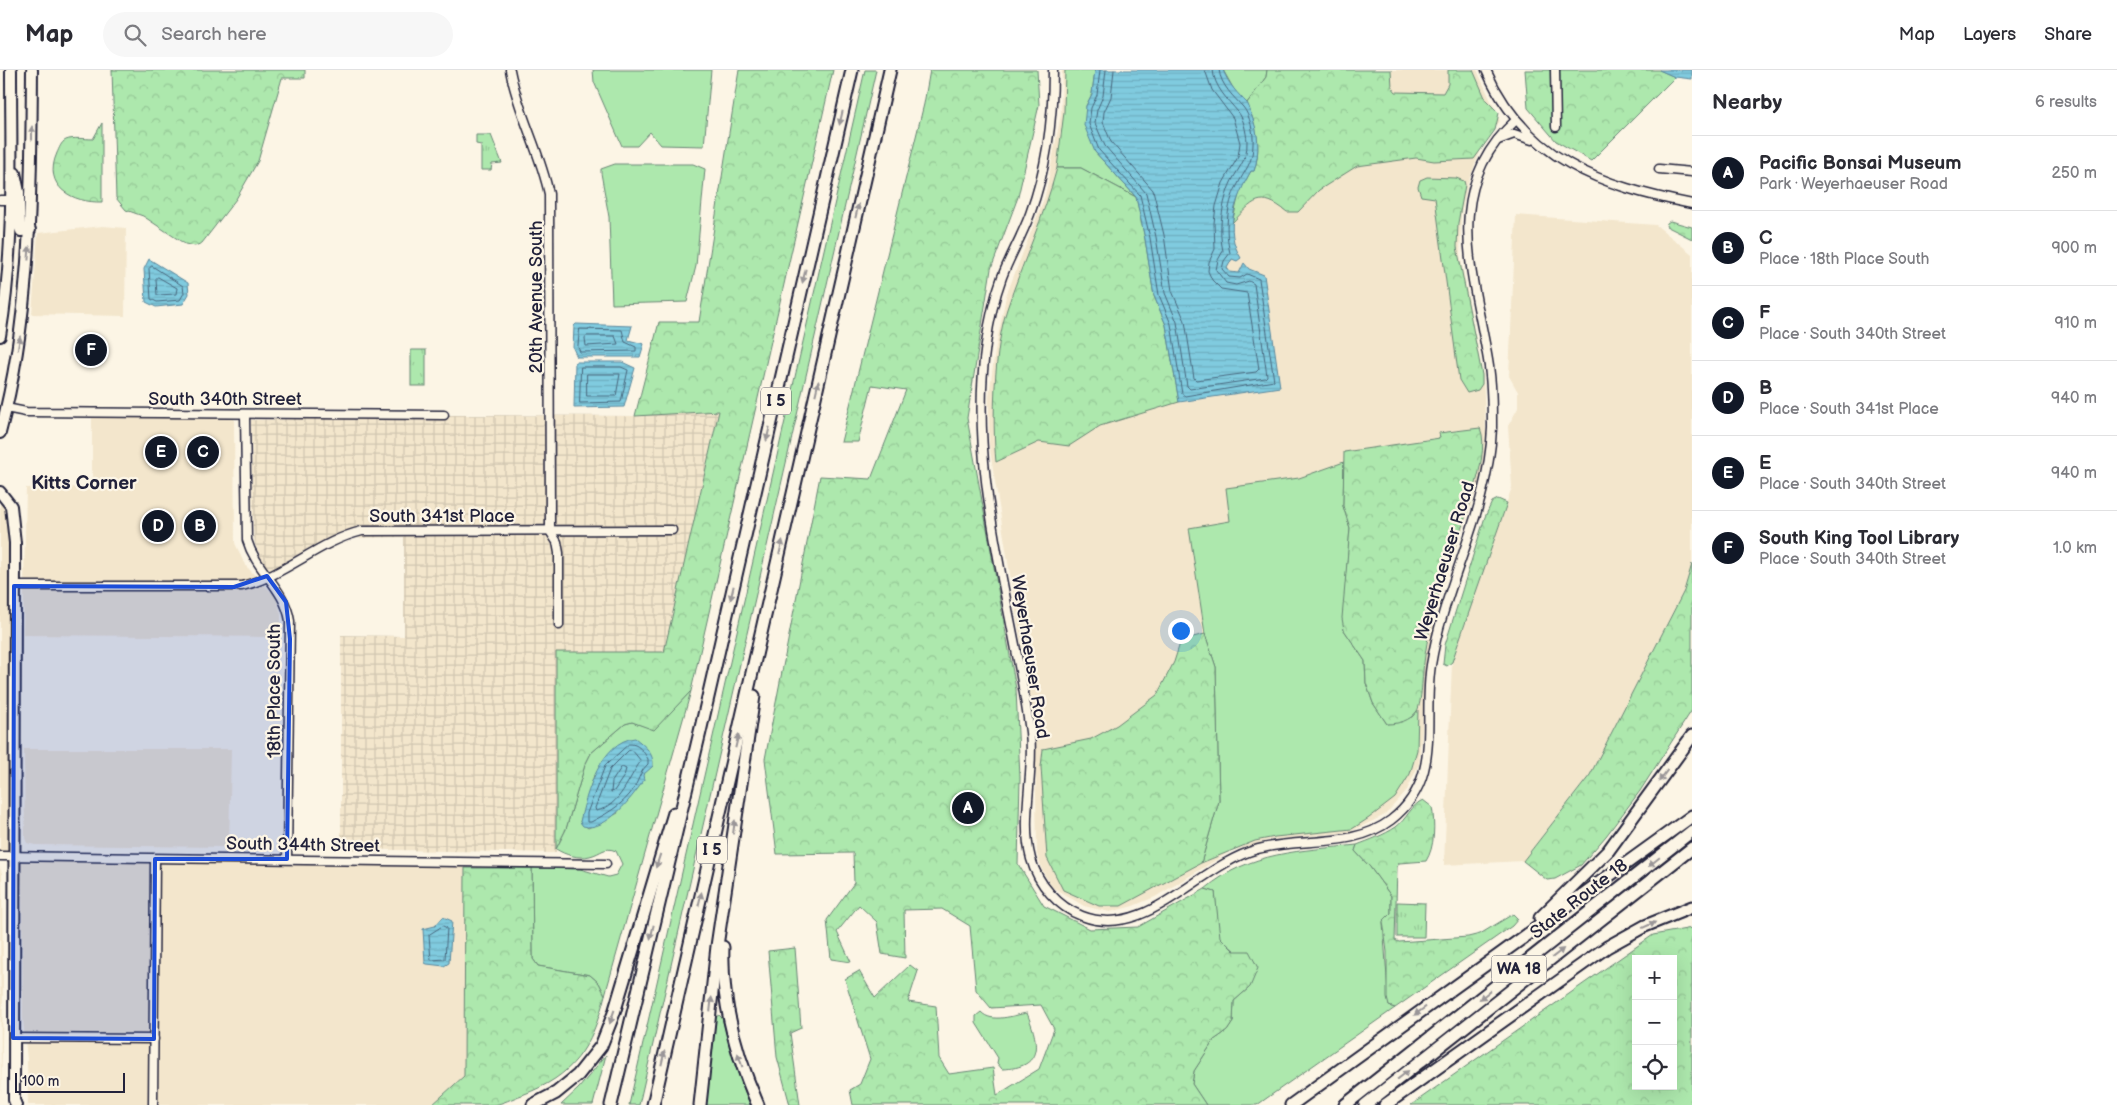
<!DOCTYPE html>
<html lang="en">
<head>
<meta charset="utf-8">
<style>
	:root { --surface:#fff; --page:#f7f7f7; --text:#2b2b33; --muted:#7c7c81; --line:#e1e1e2; --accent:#111827 }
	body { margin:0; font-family:"Balsamiq Sans",sans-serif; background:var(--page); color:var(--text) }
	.controls { position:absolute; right:15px; bottom:15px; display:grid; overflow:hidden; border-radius:0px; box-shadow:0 5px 20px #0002 }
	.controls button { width:45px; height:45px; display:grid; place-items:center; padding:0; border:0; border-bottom:1px solid var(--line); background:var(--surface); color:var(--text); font:25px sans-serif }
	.scale { position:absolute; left:15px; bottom:12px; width:110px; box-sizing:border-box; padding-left:5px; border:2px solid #22223b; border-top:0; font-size:14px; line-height:18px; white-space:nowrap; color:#22223b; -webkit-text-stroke:4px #fcf5e5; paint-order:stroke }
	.you { position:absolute; left:1180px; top:560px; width:18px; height:18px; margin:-12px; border:4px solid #fff; border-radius:50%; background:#1a73e8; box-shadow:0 0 0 8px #1a73e833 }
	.badge { display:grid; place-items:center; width:32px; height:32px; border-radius:50%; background:var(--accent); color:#fff; font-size:16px; font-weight:700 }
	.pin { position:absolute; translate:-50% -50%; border:2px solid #fff; box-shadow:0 1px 5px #0006 }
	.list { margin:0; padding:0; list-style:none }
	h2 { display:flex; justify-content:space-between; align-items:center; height:65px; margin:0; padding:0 20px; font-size:21px }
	h2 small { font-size:16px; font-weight:400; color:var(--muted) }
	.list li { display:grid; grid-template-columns:32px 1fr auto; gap:15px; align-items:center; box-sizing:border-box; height:75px; padding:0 20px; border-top:1px solid var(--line) }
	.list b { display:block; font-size:19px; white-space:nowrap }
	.list p { margin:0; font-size:16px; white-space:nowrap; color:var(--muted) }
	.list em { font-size:16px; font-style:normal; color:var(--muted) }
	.icon { flex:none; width:28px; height:28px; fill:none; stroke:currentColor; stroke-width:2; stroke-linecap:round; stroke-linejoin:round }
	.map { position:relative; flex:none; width:1692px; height:1035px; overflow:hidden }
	header { display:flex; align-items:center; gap:30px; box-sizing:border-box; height:70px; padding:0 25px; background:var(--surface); border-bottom:1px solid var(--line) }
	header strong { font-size:24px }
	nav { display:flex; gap:28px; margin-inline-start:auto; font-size:18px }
	.search { width:350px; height:45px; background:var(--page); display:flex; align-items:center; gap:12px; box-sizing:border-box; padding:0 18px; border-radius:28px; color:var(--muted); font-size:19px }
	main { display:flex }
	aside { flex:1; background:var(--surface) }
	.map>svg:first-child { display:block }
</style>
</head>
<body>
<header>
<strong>Map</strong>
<div class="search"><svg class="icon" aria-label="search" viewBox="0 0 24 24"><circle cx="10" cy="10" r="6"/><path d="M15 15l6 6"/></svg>Search here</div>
<nav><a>Map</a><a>Layers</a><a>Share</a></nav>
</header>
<main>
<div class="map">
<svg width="1692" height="1035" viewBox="0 0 1692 1035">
	<defs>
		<pattern id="industrial-grid" width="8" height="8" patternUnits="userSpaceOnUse" patternTransform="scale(1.25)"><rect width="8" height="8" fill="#f3e6cc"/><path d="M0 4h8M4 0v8" fill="none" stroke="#d0c5b0"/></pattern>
		<pattern id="forest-crowns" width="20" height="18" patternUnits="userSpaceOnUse" patternTransform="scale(1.25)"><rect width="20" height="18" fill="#ade8ad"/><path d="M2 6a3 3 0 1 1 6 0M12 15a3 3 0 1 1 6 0" fill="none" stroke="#95c796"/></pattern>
		<pattern id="park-tufts" width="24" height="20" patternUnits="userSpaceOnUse" patternTransform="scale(1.25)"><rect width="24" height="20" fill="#ade8ad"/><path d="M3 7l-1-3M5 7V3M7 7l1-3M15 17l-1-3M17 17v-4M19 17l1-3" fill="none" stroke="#95c796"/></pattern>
		<pattern id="water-rules" width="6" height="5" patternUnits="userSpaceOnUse" patternTransform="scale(1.25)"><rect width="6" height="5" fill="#80cbdf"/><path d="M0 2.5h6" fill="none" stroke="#6eaec0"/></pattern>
	</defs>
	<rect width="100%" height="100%" fill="#fcf5e5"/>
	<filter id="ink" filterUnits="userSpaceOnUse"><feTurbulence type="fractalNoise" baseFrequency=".02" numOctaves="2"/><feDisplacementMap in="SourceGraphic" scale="10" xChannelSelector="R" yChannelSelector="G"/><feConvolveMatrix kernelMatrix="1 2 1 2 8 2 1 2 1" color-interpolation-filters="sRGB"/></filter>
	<g filter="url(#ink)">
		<g fill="#f3e6cc">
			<polygon points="1062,0 1477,0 1500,51 1483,74 1467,115 1461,145 1460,185 1483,306 1486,365 1481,407 1442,519 1427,590 1419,694 1407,720 1385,745 1350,762 1270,770 1231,781 1155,827 1133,836 1110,842 1084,836 1052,817 1042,800 1037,784 1035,659 989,374 989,326 995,281 1006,226 1045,126 1061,45"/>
			<polygon points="1516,145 1656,155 1692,184 1692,494 1684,521 1590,705 1523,791 1444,795 1452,592 1512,417 1508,356 1518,338 1518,322 1509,306"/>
			<polygon points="103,156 126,158 125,246 32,244 38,163"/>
			<polygon points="92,345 234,347 235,473 245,495 276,527 281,544 281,567 23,565 26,418 92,417"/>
			<polygon points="0,424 11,436 14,786 465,793 464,1006 432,1035 28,1035 27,990 23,949 22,816 14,786 0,786"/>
			<polygon points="24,679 231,679 229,777 35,775 27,773 25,768"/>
			<polygon points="0,797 2,804 3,915 1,1035"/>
		</g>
		<polygon fill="url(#industrial-grid)" points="719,341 664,583 556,582 556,783 341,779 341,565 404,566 404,467 350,468 277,508 263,493 255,474 253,460 251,350 452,345 635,346"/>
		<g fill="#ade8ad" stroke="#688574" fill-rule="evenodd">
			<polygon points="593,0 711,0 704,76 661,75 650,62 637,76 622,76 594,12"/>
			<polygon points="865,0 876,0 639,1035 629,1035"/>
			<polygon points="1065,0 1095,0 1092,24 1086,36 1095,82 1136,127 1081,98 1057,98 1064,42"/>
			<polygon points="1223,0 1267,0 1266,7 1247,33 1237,25"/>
			<polygon points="615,94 693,94 705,99 696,196 687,232 612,234 609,147 601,103 601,99"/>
			<polygon points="1344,392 1343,436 1350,458 1343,548 1344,560 1365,591 1366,613 1373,633 1387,654 1412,647 1418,640 1417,680 1410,704 1395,728 1369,748 1352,759 1275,767 1255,771 1201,793 1219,731 1216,597 1205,564 1189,458 1230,451 1226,418 1299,408"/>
			<path d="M691,621l-86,304 -6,-12 -9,-8 -52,-9 -5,-7 -1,-91 48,1 28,8 8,-2 6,-11 -6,-13c-12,-5 -14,2 -26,5 -11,3 -25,-1 -34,-7l10,-20 19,-64 6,-12 34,-29 7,-2 22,7zM594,705l24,38 -30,15 -8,-6z"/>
			<path d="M1357,775l-2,6 15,16 21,29v17l-8,9 6,84 6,2 -138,97h-51l-14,-21 2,-13 20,-31 13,-9 6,-9 1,-21 16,-14 -15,-36 -16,-14 -4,-45 -10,-3c45,-38 96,-38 152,-44z"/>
			<path d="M981,942c11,12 33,3 46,1 12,30 17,55 -25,56l-5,-6 1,-5 -22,-35v-7z"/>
			<polygon points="719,945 722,948 735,995 750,1035 705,1035 716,947"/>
			<polygon points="606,985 593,1035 561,1035 579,1018"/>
		</g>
		<g fill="url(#forest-crowns)" stroke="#688574" fill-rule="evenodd">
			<polygon points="112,0 305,0 305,8 282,8 258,91 236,129 202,173 195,176 185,174 143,146 126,140 116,128"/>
			<polygon points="739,0 833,0 691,621 654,660 632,652 625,654 591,683 585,695 566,759 556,779 556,582 664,582 719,341 635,346 659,252 699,252"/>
			<polygon points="930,0 1037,0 1039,35 1018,127 991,199 967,348 1016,619 1020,708 1018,794 1044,836 1090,859 1138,857 1205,819 1215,822 1220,867 1234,881 1249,881 1258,898 1250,917 1234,931 1233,952 1227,961 1214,970 1194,1001 1192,1014 1206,1035 853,1035 850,1020 860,1014 870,989 845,909 859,901 875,928 910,895 918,901 908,932 936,936 939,988 949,1004 993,998 997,1025 1039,999 1054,959 1041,935 991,938 976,920 970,856 942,839 904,840 905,888 882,884 877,852 859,835 837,862 851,892 831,889 827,850 854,813 853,783 777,784 765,689 820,406 871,409 906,320 872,315 858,372 841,372 924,34"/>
			<path d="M1267,0h124l1,17 4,5 47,1 5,-9v-14h25l13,30 13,13 -4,17 -21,29 -40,2 -18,-3 -59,8 -38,24 -21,22h-11c-27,-22 -34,-11 -55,11l8,-33 11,-19h3c8,-25 2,-45 -7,-68l19,-26z"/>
			<polygon points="1525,0 1659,0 1675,7 1591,91 1556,71 1528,38"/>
			<path d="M102,53v79c-29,1 -60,-15 -45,-49 2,-4 4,-11 9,-13 7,-3 19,-1 27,-1z"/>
			<path d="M1057,98h24l55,29 9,42 9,57 12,29 13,77 -79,24 -31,20 -30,-4 -43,20c-4,-42 -2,-114 11,-153 16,-48 37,-92 50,-141z"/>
			<polygon points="1427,107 1456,108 1464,111 1465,115 1458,153 1457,177 1482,305 1482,314 1478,320 1467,323 1459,310 1435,128 1421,126 1418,117 1420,110"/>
			<polygon points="1670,151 1692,157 1692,169 1666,156 1667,153"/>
			<path d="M1480,358c14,30 -29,123 -39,157 -7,25 -14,52 -17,78 -2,11 -2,40 -7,48 -7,10 -19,13 -30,13l-14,-21 -7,-20 -1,-22 -21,-31 -2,-12 8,-90 -7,-22 1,-54 96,-14 -1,-5z"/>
			<polygon points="1498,429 1507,433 1459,571 1452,592 1447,596 1443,594 1445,575 1485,447 1492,432"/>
			<polygon points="1692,494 1692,640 1640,721 1606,766 1581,795 1555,809 1547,810 1523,791 1590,705 1684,521"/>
			<polygon points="1205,564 1216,597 1219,731 1201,793 1121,836 1099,836 1063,820 1047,788 1041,697 1043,679 1091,669 1117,655 1157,625 1174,592 1181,570"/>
			<path d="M1423,730l9,7c3,17 3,40 -6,54l-27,2 -2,4 -2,73 4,2 69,-5 12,-3 33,-20 5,5 -6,7 -117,82 -6,-2 -2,-8v-46l-4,-31 8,-8v-17l-21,-29 -15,-16 2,-6c13,-5 27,-10 39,-18 10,-7 16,-23 27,-27z"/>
			<path d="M465,798h67l1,91 5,7 52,9 9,8 6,12c-13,52 -31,81 -83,100 -9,3 -20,9 -29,10 -20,0 -41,0 -61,0l32,-29z"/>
			<path d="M1692,858v177h-281l242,-170zM1636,889h37v127h-37z"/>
			<polygon points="795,878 801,958 790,963 800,1035 790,1035 777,987 768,881"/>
		</g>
		<g fill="url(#park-tufts)" stroke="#688574">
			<polygon points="476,65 491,65 502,93 492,94 491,100 481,100 481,75 476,74"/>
			<rect x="411" y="280" width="15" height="36"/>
			<polygon points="1397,832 1425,833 1424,867 1397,867"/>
		</g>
		<g fill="url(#water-rules)" stroke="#5a879d">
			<path d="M1095,0h128c6,15 15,24 24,33 2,2 3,8 4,11 8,19 9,38 3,57h-3c-15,26 -28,59 -10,87l-4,3 -5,-2 -5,9 3,4 9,1 5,-10 5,6 15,6 16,112 -101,15 -13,-77 -12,-29 -9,-57 -9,-42 -41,-45 -11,-27 2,-19 6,-12z"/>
			<polygon points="1659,0 1692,0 1692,9 1675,7"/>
			<polygon points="149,189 188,213 189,224 183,234 156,237 146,232 144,199"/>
			<polygon points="576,254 632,256 628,270 644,274 640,287 577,287 573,278 574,256"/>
			<polygon points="575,292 622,292 635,298 624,337 574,338"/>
			<path d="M635,668c10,8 19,15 18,28l-10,9 1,5c-11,16 -38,53 -61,46l-3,-4c6,-28 21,-81 55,-84z"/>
			<polygon points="443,847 452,851 449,893 444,896 427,894 425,893 423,859 435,856"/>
		</g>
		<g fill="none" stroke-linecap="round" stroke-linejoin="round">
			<g stroke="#48667d" stroke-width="1">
				<path d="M1100,0l-3,25 -6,13 -2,16 10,26 41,45 10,43 9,57 12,29 11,70 3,2 89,-15 -15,-102 -12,-5 -7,4 -11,-1 -7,-8 2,-8 6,-8c-5,-21 -4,-48 7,-67 8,-17 16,-22 16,-42 1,-10 -3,-29 -10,-37 -9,-10 -22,-21 -24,-37"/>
				<path d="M1106,0l-3,26 -6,14 -2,13 10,23 41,47 10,44 9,56 12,29 10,64 3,3 75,-11 2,-2 -13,-92 -5,-3 -13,4 -10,-2 -10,-13 2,-10 5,-9c-5,-21 -1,-45 6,-64 7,-18 19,-25 18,-46 -1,-9 -3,-22 -9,-29 -10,-12 -24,-25 -25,-42"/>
				<polyline points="1114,0 1111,27 1104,42 1103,52 1111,72 1153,120 1164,165 1172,221 1185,251 1194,308 1196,310 1256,302 1259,299 1247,223 1221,219 1212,210 1208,201 1209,192 1215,179 1214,153 1216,136 1223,113 1238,87 1240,73 1233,48 1212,20 1205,0"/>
				<polygon points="152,196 183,216 184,223 180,230 157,232 151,229 149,199"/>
				<polygon points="158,207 177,218 176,224 157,225 156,209"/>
				<polygon points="580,259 622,260 625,272 636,277 636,281 580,282 578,277"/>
				<polygon points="587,266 615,266 618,274 586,276 585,268"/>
				<polygon points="581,297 621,297 628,300 621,332 580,333"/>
				<polygon points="587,304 620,304 616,326 587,326"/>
				<path d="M629,674c9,-1 15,8 19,15v5c-6,6 -7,9 -10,16 -8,21 -28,32 -47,42h-4v-9l18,-47z"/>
				<path d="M632,680l9,11c-13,17 -20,45 -45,50l-1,-3 15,-39 18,-18z"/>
				<polygon points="622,697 626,699 624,706 614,721 611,722 612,712"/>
				<polygon points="443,856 447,858 445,889 431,890 429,865"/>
			</g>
			<g stroke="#22223b" stroke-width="11">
				<g id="minor">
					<path d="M510,0c8,43 30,81 39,124l1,337 7,11 2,11v72"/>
					<path d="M1053,0c0,50 -6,98 -23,144 -8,22 -20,42 -28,63 -8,22 -13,45 -16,67 -19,130 27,260 44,388 5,42 -10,87 1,127 7,25 27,48 51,57 65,25 116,-51 176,-67 44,-12 95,0 133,-29 53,-41 31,-99 40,-155 13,-81 58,-154 61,-237 0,-23 0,-45 -4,-68 -14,-85 -48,-171 28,-240"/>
					<path d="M1486,0c40,90 115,116 206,134"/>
					<polyline points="1555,0 1556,57"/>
					<polyline points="1498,70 1514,64 1532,70"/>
					<polyline points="1659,99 1692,102"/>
					<polyline points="0,130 11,130"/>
					<polyline points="6,338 26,342 444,345"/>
					<path d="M245,345l2,125c9,31 38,48 43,81l-3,238"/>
					<path d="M14,516h228c43,-10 77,-45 120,-55l310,-1"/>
					<polyline points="0,786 606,794"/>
					<polyline points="13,968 154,969"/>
					<polyline points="153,1035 155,789"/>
				</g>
			</g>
			<g stroke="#22223b" stroke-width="14">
				<g id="major">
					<polyline points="15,103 19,122 19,156 21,161 30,160"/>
					<path d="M0,266c15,-88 11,-177 11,-266"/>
					<path d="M0,363c32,-119 31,-241 32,-363"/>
					<polyline points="0,422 11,436 15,473 14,1030 16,1035"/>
				</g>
			</g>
			<g stroke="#22223b" stroke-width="15">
				<g id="highway">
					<polyline points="1540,848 1608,781 1692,666"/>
					<path d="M723,877c-2,56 13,108 35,158"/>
					<polyline points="533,1035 556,1023 578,1005 601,976 614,943 674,743"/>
					<polyline points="611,1035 700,662 852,0"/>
					<polyline points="653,1035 890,0"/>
					<polyline points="700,1035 717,876 754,626"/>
					<polyline points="1291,1035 1692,746"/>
					<polyline points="1345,1035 1692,761"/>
					<polyline points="1365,1035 1692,778"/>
					<polyline points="1385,1035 1607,877 1645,856 1692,837"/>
				</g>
			</g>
			<use href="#minor" stroke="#fcf5e5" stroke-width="8"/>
			<use href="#major" stroke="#fcf5e5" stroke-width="10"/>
			<use href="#highway" stroke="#fcf5e5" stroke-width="11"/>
		</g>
		<defs><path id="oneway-solid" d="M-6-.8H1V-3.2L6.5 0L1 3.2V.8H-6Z" transform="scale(1.25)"/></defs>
		<g fill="#9a9698">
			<use href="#oneway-solid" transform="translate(841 48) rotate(103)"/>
			<use href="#oneway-solid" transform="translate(32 63) rotate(-90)"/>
			<use href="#oneway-solid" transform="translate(857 141) rotate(-77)"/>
			<use href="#oneway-solid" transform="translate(29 183) rotate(-85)"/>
			<use href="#oneway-solid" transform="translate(804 206) rotate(103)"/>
			<use href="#oneway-solid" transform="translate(19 273) rotate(-81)"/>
			<use href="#oneway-solid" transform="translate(817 318) rotate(-77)"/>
			<use href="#oneway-solid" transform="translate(768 364) rotate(103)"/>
			<use href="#oneway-solid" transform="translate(781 477) rotate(-77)"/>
			<use href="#oneway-solid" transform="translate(732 523) rotate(103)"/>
			<use href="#oneway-solid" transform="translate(737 671) rotate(-77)"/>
			<use href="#oneway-solid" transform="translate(1663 706) rotate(126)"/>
			<use href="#oneway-solid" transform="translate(734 757) rotate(-82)"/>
			<use href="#oneway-solid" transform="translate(658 791) rotate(108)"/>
			<use href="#oneway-solid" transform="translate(1654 792) rotate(141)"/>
			<use href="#oneway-solid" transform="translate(700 829) rotate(-77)"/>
			<use href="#oneway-solid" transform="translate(1649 855) rotate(-24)"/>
			<use href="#oneway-solid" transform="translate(652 862) rotate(103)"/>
			<use href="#oneway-solid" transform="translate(1558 883) rotate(-38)"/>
			<use href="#oneway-solid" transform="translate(1485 925) rotate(142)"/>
			<use href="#oneway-solid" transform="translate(711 934) rotate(-84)"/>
			<use href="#oneway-solid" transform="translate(1420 941) rotate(144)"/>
			<use href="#oneway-solid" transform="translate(612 947) rotate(109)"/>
			<use href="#oneway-solid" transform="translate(663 988) rotate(-77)"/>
			<use href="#oneway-solid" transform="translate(740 990) rotate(-109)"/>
			<use href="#oneway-solid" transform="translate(1403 1005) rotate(-38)"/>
		</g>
	</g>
	<path fill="#1d4ed8" fill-opacity="0.2" stroke="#1d4ed8" stroke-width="4" stroke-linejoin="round" d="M267,506l19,26 4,37 -3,220h-132l-1,180 -141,-1 1,-452 220,1z"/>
	<g text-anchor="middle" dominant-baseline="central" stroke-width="4.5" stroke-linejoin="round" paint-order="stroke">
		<g fill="#fcf5e5" stroke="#63616e" stroke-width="1">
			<rect x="761" y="317.5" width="30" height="27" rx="4"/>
			<rect x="697" y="766.5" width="30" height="27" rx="4"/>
			<rect x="1491.5" y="885.5" width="55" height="27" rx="4"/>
		</g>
		<g font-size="16" font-weight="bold" fill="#22223b">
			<text x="776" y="331">I 5</text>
			<text x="712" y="780">I 5</text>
			<text x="1519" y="899">WA 18</text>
		</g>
		<g font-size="18" fill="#22223b" stroke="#fcf5e5">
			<text transform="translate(536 227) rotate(-90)">20th Avenue South</text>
			<text x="225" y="329">South 340th Street</text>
			<text x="442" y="446">South 341st Place</text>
			<text transform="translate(1445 491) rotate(-73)">Weyerhaeuser Road</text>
			<text transform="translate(1030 587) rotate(81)">Weyerhaeuser Road</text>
			<text transform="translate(274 621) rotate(-90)">18th Place South</text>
			<text transform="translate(303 775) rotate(1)">South 344th Street</text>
			<text transform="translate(1579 829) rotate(-38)">State Route 18</text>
		</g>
		<g font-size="19" font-weight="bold" fill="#22223b" stroke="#fcf5e5">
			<text x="84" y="413">Kitts Corner</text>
		</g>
	</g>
</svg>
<div class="controls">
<button>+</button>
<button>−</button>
<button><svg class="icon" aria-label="locate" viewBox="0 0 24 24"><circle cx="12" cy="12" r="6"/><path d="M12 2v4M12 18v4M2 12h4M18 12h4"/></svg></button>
</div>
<div class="scale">100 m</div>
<div class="you"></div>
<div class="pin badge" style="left:968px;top:738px">A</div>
<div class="pin badge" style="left:200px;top:456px">B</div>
<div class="pin badge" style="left:203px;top:382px">C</div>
<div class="pin badge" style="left:158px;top:456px">D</div>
<div class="pin badge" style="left:161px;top:382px">E</div>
<div class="pin badge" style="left:91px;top:280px">F</div>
</div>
<aside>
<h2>Nearby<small>6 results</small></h2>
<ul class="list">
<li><span class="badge">A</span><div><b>Pacific Bonsai Museum</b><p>Park · Weyerhaeuser Road</p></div><em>250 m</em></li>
<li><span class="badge">B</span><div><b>C</b><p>Place · 18th Place South</p></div><em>900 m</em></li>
<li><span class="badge">C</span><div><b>F</b><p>Place · South 340th Street</p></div><em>910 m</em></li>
<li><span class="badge">D</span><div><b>B</b><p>Place · South 341st Place</p></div><em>940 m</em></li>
<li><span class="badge">E</span><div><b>E</b><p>Place · South 340th Street</p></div><em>940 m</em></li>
<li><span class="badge">F</span><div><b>South King Tool Library</b><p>Place · South 340th Street</p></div><em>1.0 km</em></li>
</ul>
</aside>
</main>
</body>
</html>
